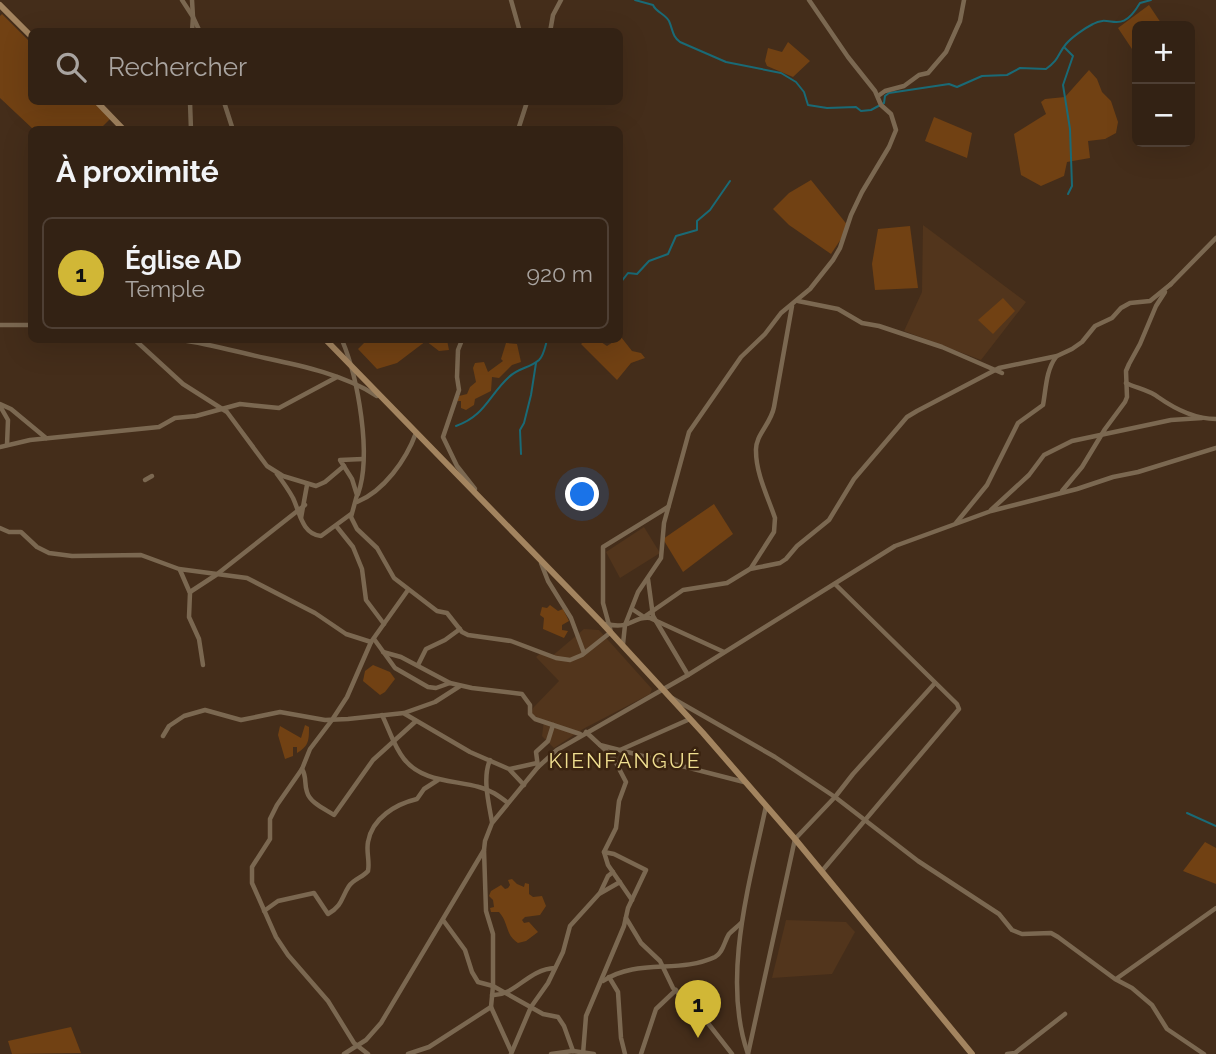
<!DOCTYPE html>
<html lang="fr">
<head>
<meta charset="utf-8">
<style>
	:root { --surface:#332214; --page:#3b2a1d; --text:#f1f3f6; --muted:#a9a4a0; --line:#4e3f34; --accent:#d1b736 }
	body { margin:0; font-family:Raleway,sans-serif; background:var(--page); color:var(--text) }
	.controls { position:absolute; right:21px; top:21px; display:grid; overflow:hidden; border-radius:10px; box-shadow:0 7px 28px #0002 }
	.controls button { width:63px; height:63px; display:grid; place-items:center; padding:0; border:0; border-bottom:2px solid var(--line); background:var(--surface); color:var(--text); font:35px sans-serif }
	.you { position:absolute; left:583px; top:495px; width:24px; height:24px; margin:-18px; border:5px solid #fff; border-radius:50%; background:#1a73e8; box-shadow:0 0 0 10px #1a73e833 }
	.badge { display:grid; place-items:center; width:46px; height:46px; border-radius:50%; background:var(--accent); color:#111; font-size:23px; font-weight:700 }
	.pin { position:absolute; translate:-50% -58px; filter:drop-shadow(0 2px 4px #0008) }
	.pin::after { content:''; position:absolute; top:37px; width:24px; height:21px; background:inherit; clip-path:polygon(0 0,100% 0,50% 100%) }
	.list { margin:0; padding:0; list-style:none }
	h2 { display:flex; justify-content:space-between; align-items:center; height:91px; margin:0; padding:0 28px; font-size:30px }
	h2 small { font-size:23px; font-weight:400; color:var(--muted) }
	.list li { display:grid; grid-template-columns:46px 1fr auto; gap:21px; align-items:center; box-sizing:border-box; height:112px; margin:0 14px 14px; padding:0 14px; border:2px solid var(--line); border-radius:10px }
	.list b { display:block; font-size:26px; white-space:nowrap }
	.list p { margin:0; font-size:23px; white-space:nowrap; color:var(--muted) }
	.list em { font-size:23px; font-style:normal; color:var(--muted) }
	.icon { flex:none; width:38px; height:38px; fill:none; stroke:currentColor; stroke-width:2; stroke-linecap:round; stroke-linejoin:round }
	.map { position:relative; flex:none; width:1216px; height:1054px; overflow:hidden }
	.search { position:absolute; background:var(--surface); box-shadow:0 7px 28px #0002; left:28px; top:28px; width:595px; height:77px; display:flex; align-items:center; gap:18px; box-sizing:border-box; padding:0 24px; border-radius:10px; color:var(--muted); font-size:26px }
	.panel { position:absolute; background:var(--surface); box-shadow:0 7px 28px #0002; left:28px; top:126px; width:595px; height:217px; border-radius:10px }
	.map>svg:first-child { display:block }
</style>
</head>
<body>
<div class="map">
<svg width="1216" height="1054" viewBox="0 0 1216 1054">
	<rect width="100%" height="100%" fill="#442d1a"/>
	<g fill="#52351c">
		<polygon points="923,225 1026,302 981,360 904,331 922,292"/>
		<polygon points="644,527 660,553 620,578 606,552"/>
		<polygon points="584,629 599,630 652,689 650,694 583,729 554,748 542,736 544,721 531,714 533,708 559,681 536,657 541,653 551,657"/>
		<polygon points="786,920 846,922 855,932 832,974 772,978"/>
	</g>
	<g fill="#714113">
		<polygon points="1149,5 1163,26 1137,26 1137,50 1134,52 1118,28"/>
		<polygon points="2,14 31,43 32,102 97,102 112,117 100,129 33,129 0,98 0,16"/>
		<polygon points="788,42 810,61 793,77 767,66 765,61 768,48 782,52"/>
		<polygon points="1089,70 1097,79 1102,92 1111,101 1118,122 1116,133 1105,139 1088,141 1090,158 1067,162 1064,176 1041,186 1021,175 1014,134 1046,114 1041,102 1045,99 1065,97"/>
		<polygon points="934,117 972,133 967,158 925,141"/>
		<polygon points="811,180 849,227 831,254 789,225 773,209 789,193"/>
		<polygon points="910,226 918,288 875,290 872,264 878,229"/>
		<polygon points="1003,298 1015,311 993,334 978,320"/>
		<polygon points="621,337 632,351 641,353 645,358 631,363 617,380 581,344 586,340 598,340 607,346"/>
		<polygon points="367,340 447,340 449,350 439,351 426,341 397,363 377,369 358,349"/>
		<polygon points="506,343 517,344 521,362 512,365 499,378 492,377 491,391 475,399 474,405 466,410 461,408 461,401 457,401 459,396 467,394 470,387 476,382 473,368 475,363 484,362 488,372 503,361 501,359"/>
		<polygon points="714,504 733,534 683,572 663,539"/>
		<polygon points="550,605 558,611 563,609 569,621 562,625 562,630 568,631 564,638 543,629 544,618 540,615 542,607 547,608"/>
		<polygon points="373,665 390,672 395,679 385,692 380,695 363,681 365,671"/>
		<path d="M305,725l4,2c0,13 0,19 -12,26v-6h-4v9l-8,3 -7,-24 2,-9 21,12z"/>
		<polygon points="1205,842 1216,848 1216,884 1183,871"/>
		<path d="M512,879l5,5 7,3 1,-4 4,1v10l4,3 9,-1 4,10 -6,9 -15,2 -3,3 2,3 5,-1 9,10 -12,9 -8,2c-13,-8 -9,-20 -19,-31h-8l-1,-4 4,-1 -1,-7 -4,-4 2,-5 10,-6 4,4 3,-1 2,-3 -2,-5z"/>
		<polygon points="71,1027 81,1053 12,1054 8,1041"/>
	</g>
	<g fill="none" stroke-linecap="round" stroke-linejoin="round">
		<g stroke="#1a6a76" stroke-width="2">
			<path d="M635,0l18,5c3,7 12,9 16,16 4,9 3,15 11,21l46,20 55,11 15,9 8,10 4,13 19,3 29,-1 5,4 10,-1 13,-7 1,-7 4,-3 60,-9 8,3 25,-11 25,-1 13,-7 26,1c14,-10 11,-14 20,-25 6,-7 19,-16 27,-20 18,-11 27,13 47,-21l11,-3"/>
			<polyline points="1065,48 1073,56 1063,85 1070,129 1072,186 1068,194"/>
			<polyline points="620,289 621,282 628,273 637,274 649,261 668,254 676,236 697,230 697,221 710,210 730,181"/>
			<path d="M456,426c29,-10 33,-31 53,-49 9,-9 21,-9 30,-17 5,-5 6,-13 8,-20"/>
			<polyline points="521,454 520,430 524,423 531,395 536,363"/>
			<polyline points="1187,813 1216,826"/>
		</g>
		<g stroke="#7b6851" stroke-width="4.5">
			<polyline points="182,0 193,17 192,32"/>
			<polyline points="192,0 193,17 200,32"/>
			<polyline points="511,0 520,32"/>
			<polyline points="550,32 553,15 561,0"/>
			<polyline points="878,96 885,91 904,86 919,75 928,73 946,52 960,21 964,0"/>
			<polyline points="190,102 191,130"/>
			<polyline points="224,102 233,130"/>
			<polyline points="518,130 527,102"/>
			<polyline points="1170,285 1216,238"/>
			<polyline points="798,301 838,309 862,323 879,326 942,347 1002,373"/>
			<polyline points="0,325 32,325"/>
			<polyline points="135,340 183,384 227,412 267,466 283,476 316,486 325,482 344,466"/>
			<path d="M181,340c29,4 56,12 84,18 38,8 80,17 112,38"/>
			<path d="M342,340c16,38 30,115 16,154"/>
			<polyline points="462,340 458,350 457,377 459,390 443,437 457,466 475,489"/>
			<path d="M1126,383c10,5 23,7 32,14 17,12 36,22 58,22"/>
			<polyline points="0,404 11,409 46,438"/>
			<polyline points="0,406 8,420 7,445"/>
			<polyline points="0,447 30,440 159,427 175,418 196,416 240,404 279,408 337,377"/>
			<polyline points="363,459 340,460 352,479 357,495 351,517 357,529 377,548 394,578 437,611 447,613 462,632 468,635 511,641 556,658 570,660 582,655 611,632 603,603 603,547 668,507"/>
			<path d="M277,474c6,8 11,15 16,24 7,15 9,36 28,38l30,-22"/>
			<polyline points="145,480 152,476"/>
			<polyline points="1062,491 1082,467 1105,429 1125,402 1127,397 1126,371 1129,364 1140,344 1156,306 1165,292"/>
			<path d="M357,502c27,-11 49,-42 59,-69"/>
			<polyline points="991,510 1029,475 1044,455 1072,441 1171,420 1202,418"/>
			<polyline points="301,518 307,485"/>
			<path d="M956,523l31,-38 31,-62 25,-18c3,-16 3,-35 13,-48"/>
			<polyline points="337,527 353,547 362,569 366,600 384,624"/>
			<polyline points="0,528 9,532 21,532 37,547 49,553 72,556 141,555 179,569 247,578 315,613 346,634 371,642"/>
			<polyline points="541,563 548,581 571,618 584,653"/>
			<path d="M751,568l23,-36 1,-14c-7,-21 -19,-44 -19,-67 -1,-16 15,-27 18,-44 6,-33 12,-67 18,-101"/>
			<polyline points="180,570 190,593 189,617 199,639 203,665"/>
			<polyline points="648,579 653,616 688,675"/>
			<polyline points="190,592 216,575 305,505"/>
			<polyline points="632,609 644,617 683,590 727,583 750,569 780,563 786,559 797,546 829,520 854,479 907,417 917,411 999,368 1057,356 1072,349 1082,342 1095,326 1112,318 1121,308 1130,303 1150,301 1171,284"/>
			<path d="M606,624c26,6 26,-8 44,-6l74,34"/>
			<polyline points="374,639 395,668 428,687 436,688 450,683 472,688 522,694 530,705 530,714 535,719 580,734"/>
			<polyline points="623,644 625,625 638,592 661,558 664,523 689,432 741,357 765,334 781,313 810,289 833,260 840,248 851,215 862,192 889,147 896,130 891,114 881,105 875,91 848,57 809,0"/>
			<polyline points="383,652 401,657 450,683"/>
			<polyline points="418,665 426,649 445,640 460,629"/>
			<polyline points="672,698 775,757 835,797 918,861 999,914 1012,930 1022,934 1051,933 1058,937 1115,979 1132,988 1152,1005 1167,1029 1204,1054"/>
			<polyline points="405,714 470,752 509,769 524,785"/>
			<path d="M382,715c7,14 12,32 22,44 18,23 50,21 75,28 12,3 20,9 29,16"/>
			<polyline points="586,732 600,745 744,782"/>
			<polyline points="163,736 169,726 184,716 205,710 241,720 280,712 325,720 348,719 404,713 435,702 460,686"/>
			<polyline points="600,745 613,757 626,782 619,801 616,828 604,852 608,865 632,900"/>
			<polyline points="620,750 690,719"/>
			<path d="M490,760c-8,18 -1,44 2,62"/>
			<polyline points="538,767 536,752 548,741 553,725"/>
			<path d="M302,769c5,8 2,15 5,23 3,11 18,17 27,23l39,-55 43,-39"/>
			<polyline points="510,769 537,763"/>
			<polyline points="484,850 486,911 493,934 493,986 491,1007 511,1051"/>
			<polyline points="822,871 959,709 957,704 835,584"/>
			<polyline points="600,893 608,876 613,872"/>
			<path d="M264,911l14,-10 36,-8 14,21c15,-9 13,-16 21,-28 5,-7 14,-9 19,-15 2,-10 -2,-19 0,-29 4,-24 28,-38 49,-43l7,-10 14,-9"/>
			<polyline points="626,918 641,943 660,961 673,988 707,1022 732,1054"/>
			<polyline points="443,920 465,950 472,972 478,982 493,986 543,1014 558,1017 564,1026 573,1051"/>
			<polyline points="609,977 618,992 621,1038 625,1054"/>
			<polyline points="1116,979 1216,908"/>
			<path d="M603,981c34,-23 76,-7 112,-24 8,-4 9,-15 14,-23 4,-4 8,-7 12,-11"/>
			<path d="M492,995c22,2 36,-26 63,-27"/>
			<polyline points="344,1054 366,1040 381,1023 484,850 485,841 492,823 538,767 557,750 688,675 895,546 991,511 1077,489 1113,477 1138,472 1216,448"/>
			<polyline points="368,1054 354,1043 328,1001 288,955 276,937 252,883 252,867 270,839 270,819 277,805 302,769 310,749 332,720 347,697 371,642 408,590"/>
			<polyline points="408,1054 429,1047 491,1007"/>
			<polyline points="511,1054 531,1007 548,983 563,952 570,926 599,894 620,882"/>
			<polyline points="551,1054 573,1051 594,1054"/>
			<polyline points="583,1054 586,1016 624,926 628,908 646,870 614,854 604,852"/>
			<polyline points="641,1054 656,1009 676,990"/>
			<polyline points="748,1054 795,839 835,797 853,774 935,683"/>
			<path d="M748,1054c-27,-76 2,-172 18,-248"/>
			<polyline points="1007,1054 1015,1053 1065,1014"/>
		</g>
		<g stroke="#a3845f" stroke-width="6">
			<polyline points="0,5 32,37"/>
			<polyline points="97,102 124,130"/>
			<polyline points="326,340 601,622 703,733 795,839 972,1054"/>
		</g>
	</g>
	<g text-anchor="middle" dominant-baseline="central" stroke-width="5" stroke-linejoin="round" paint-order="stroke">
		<g font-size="21" letter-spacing="2" fill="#f0df90" stroke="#3a2310">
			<text x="625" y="760">KIENFANGUÉ</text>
		</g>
	</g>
</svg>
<div class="controls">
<button>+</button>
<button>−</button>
</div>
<div class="you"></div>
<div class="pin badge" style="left:698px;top:1038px">1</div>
<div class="search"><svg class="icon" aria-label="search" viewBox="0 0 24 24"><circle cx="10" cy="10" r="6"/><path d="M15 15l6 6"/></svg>Rechercher</div>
<section class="panel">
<h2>À proximité<small></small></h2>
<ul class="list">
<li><span class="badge">1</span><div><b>Église AD</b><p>Temple</p></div><em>920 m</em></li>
</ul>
</section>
</div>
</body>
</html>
